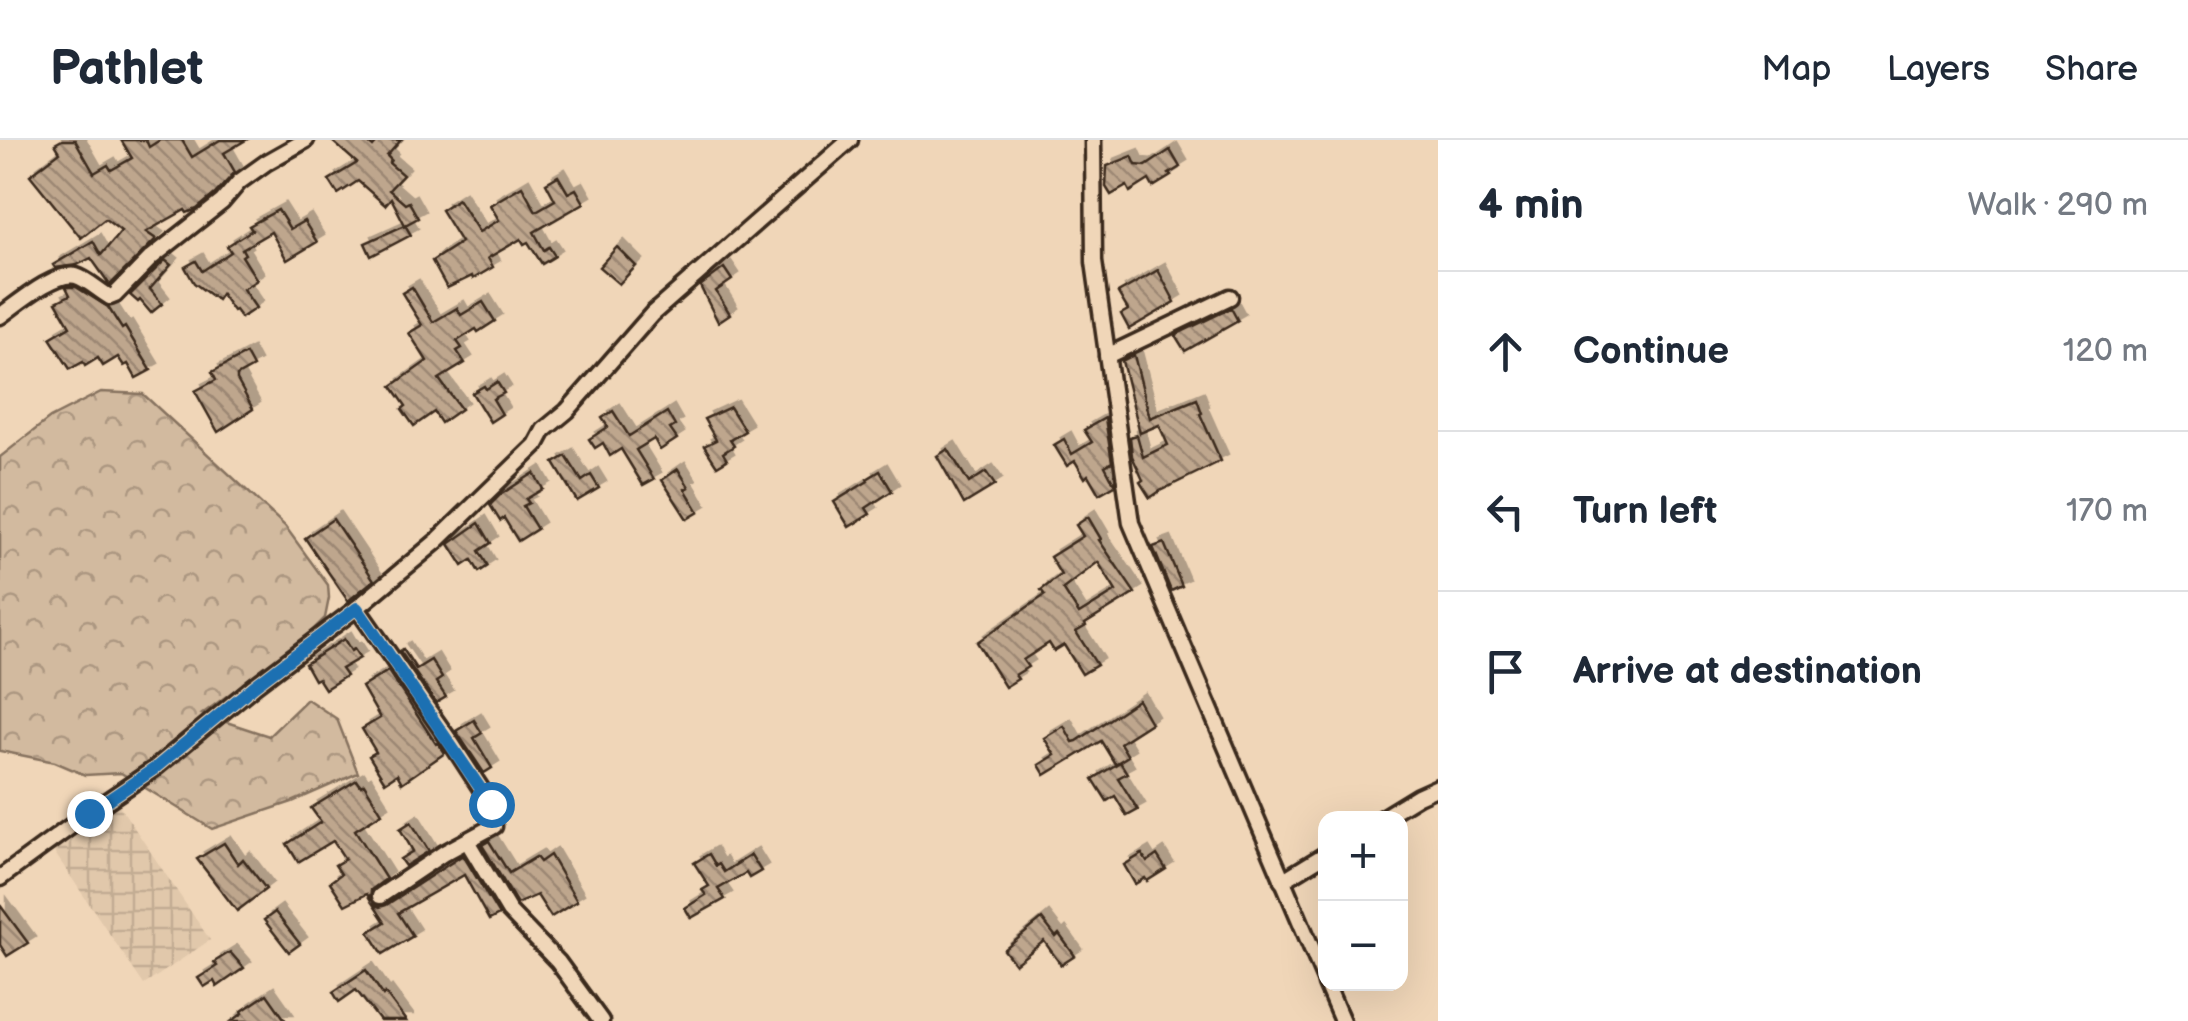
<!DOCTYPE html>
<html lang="en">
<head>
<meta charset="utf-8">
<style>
	:root { --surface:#fff; --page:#f2f2f3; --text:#1f2937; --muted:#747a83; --line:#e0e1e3 }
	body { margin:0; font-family:"Balsamiq Sans",sans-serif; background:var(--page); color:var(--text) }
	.controls { position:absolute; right:30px; bottom:30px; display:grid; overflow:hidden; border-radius:20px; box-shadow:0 10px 40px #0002 }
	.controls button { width:90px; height:90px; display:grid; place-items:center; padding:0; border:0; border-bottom:2px solid var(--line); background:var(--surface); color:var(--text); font:50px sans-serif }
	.stop { position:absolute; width:30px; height:30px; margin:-22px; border:8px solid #1f6fb2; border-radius:50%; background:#fff }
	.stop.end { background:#1f6fb2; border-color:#fff; box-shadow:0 2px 10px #0008 }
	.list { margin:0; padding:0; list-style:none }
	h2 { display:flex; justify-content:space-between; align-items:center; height:130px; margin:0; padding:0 40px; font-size:42px }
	h2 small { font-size:32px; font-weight:400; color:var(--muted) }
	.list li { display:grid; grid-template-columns:65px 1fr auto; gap:30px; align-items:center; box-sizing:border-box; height:160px; padding:0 40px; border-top:2px solid var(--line) }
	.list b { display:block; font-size:38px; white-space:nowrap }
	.list em { font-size:32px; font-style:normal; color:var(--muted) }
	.icon { flex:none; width:55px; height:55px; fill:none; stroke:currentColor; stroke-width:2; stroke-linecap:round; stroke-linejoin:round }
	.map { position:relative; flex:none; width:1438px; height:881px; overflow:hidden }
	header { display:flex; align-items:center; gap:60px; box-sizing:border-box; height:140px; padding:0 50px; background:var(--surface); border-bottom:2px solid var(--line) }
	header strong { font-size:48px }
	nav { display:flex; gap:55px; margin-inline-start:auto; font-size:35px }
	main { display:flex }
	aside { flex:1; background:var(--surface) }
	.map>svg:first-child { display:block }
</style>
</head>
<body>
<header>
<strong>Pathlet</strong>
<nav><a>Map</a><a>Layers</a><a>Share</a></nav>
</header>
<main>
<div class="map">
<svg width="1438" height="881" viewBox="0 0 1438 881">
	<defs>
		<pattern id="industrial-grid" width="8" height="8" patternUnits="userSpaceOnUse" patternTransform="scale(2.5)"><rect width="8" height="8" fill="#e1c8ab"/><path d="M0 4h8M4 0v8" fill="none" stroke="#c2ac93"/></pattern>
		<pattern id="forest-crowns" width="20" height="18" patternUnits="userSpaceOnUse" patternTransform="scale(2.5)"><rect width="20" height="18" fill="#d2ba9f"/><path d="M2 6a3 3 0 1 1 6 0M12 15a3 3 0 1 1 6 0" fill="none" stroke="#ac9781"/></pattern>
		<pattern id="building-back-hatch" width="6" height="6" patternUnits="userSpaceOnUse" patternTransform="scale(2.5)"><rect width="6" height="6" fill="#bea68d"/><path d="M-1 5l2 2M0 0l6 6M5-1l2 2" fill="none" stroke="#9c8773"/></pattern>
		<filter id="shadow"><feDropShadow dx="7" dy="-7" stdDeviation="0" flood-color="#0004"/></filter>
	</defs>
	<rect width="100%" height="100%" fill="#f0d6b8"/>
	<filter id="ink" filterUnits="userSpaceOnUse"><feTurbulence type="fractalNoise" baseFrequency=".01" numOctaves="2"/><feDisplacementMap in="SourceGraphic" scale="20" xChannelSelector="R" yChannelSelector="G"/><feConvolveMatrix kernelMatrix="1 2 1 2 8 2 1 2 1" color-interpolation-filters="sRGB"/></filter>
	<g filter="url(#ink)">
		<polygon fill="url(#industrial-grid)" points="108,649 210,800 144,845 42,694"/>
		<polygon fill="url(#forest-crowns)" stroke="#86725e" stroke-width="2.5" points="101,252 143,254 285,386 328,445 329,458 325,478 304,499 202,574 269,596 307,559 337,579 358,633 292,662 212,689 121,633 85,635 55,622 0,611 0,317 50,278"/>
		<g fill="url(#building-back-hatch)" stroke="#3b2a1e" stroke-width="2.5" fill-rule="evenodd" filter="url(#shadow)">
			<polygon points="62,0 75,0 94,33 108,25 111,30 132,18 121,0 146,0 149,7 160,0 182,0 192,17 220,0 246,0 224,13 235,32 215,54 197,69 187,73 185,70 146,92 156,99 110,145 91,118 77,125 55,128 53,125 93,101 101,115 121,91 105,79 81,98 30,35 60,12 55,4"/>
			<polygon points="331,0 365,0 373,7 379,0 401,0 387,16 391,20 389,23 403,35 389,50 405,64 409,62 418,78 405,85 391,58 385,65 358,41 338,54 329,40 357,23"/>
			<polygon points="1170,10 1180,27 1169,34 1171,36 1153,47 1149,40 1130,52 1127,46 1111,55 1106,47 1107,26 1132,16 1136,25 1146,26"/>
			<polygon points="558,36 568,53 576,49 584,63 534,92 544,110 549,107 555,116 542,124 528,102 524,104 521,99 488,118 493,127 473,139 472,136 447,148 432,121 461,102 441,70 458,59 479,92 499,80 490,65 522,46 536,71 555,60 546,43"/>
			<polygon points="278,70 290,89 304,81 317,102 287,120 271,92 242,109 245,114 242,116 257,140 243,149 256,168 241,178 235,170 233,171 221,154 217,160 194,143 185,127 196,121 202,131 231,112 227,106 252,90 249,86"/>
			<polygon points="405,85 411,95 371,116 365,103"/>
			<polygon points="617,107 636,126 619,144 599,127"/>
			<polygon points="165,120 171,125 150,149 162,164 151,173 140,160 138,162 130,155"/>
			<polygon points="724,128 732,140 716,151 730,174 718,182 700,146"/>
			<polygon points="1158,130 1175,162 1129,189 1121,174 1128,170 1118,153"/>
			<polygon points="66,147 76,147 108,167 122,189 125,187 151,230 136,238 128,224 124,226 118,217 103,226 98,218 85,226 83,222 70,229 50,198 70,186 56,162 70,155"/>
			<polygon points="412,147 433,182 457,168 461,175 483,162 495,181 478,192 476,189 457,201 462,208 457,211 465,223 439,239 461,269 441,283 434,272 414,286 402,269 406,266 392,246 427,221 409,193 422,185 402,153"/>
			<polygon points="1231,168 1238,181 1185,211 1175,195"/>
			<polygon points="246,214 253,227 237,236 237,240 253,269 218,292 195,251 216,240 212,232"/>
			<polygon points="1134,215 1150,278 1197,259 1202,273 1200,274 1221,321 1160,351 1150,358 1140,342 1143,340 1132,316 1130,297 1137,295 1143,317 1168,305 1159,285 1140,293 1122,221"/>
			<polygon points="497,242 504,253 493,259 502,274 490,282 472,253 484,246 486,249"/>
			<polygon points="730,267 745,291 730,300 734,306 723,313 727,320 717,326 704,306 716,300 704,279"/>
			<polygon points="613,271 629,296 667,272 675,286 670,289 677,299 660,310 654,299 636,310 654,339 643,345 621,309 610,316 603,303 595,308 589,299 608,287 602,278"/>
			<polygon points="1105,278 1112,322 1105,326 1115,345 1099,354 1088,335 1085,338 1075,321 1067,326 1054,305 1064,299 1072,314 1092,302 1084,290"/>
			<polygon points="948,309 969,343 986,332 995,345 964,364 937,316"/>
			<polygon points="566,316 582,341 591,335 599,348 577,361 554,323"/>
			<polygon points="678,329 689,347 685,349 699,372 687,379 662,340"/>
			<polygon points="880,331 892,351 866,368 870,374 849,387 834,362 868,341 867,339"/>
			<polygon points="534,333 543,349 526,359 529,363 523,366 537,389 518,401 504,378 500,381 490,365 500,355"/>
			<path d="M1088,377l13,22 -2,1 36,53 -50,31 1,2 -10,6 21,33 -15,9 -18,-29 -10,6 -5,-8 -26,17 5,7 -13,8 3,4 -13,8 -28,-45 68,-47 -4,-5 20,-15 -11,-18 33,-21 -7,-11zM1098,422l18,29 -37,23 -16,-25z"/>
			<polygon points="333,379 374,440 348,461 305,398"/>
			<polygon points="479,383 491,403 479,411 488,426 479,432 472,420 463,426 449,404"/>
			<polygon points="1164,403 1182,446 1171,451 1153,407"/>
			<polygon points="344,499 351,511 354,509 360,518 341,529 346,536 325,549 318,538 314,540 305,524"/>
			<polygon points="403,509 416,529 431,520 442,538 436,542 446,557 436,563 400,511"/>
			<polygon points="388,531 436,604 438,603 445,613 402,643 397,634 385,642 369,616 376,612 362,589 380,578 362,547"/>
			<polygon points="1138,560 1151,583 1120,603 1128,616 1115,624 1101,601 1045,635 1039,625 1055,615 1044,598 1064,586 1073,602 1077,601"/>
			<polygon points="474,580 482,593 474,598 492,628 484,633 456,591"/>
			<polygon points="1120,622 1127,633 1118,638 1138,670 1127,676 1115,656 1107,661 1093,639"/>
			<polygon points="357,640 361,646 364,644 382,673 355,690 386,739 371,750 370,759 367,754 345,765 330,742 341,734 335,725 345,719 333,701 298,722 287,704 321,682 311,668"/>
			<polygon points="411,682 429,711 405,726 400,719 413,711 400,689"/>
			<polygon points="489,701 509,733 536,717 540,722 550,715 577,761 551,777 537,755 517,764 482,705"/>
			<polygon points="224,703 238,724 243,719 266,749 237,771 197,719"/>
			<polygon points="709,714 716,726 719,724 724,732 751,715 761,731 749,738 746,733 718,749 725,759 691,778 685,768 706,755 702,750 709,746 694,723"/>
			<polygon points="1142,714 1147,722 1157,715 1166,729 1147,741 1145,738 1135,744 1124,725"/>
			<polygon points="463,715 499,775 489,780 464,735 398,773 413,796 383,814 369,792 385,782 373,764 380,767 386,765"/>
			<polygon points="0,765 28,803 7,816 0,805"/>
			<polygon points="275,772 300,804 289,812 264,780"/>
			<polygon points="1042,779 1056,797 1059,794 1075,816 1061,825 1044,801 1015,824 1004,810"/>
			<polygon points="230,812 244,828 217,847 214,841 204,847 198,838 217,826 214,822"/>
			<polygon points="366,830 383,855 385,853 406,881 380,881 356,850 339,862 333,852"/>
			<polygon points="267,854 286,881 232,881 243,873 242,871"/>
		</g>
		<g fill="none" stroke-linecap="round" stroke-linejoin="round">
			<g stroke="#3b2a1e" stroke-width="21">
				<g id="minor">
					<polyline points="1093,0 1094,122 1131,383 1326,842"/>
					<path d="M0,176c17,-12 55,-45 76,-40 11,3 23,15 34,21l5,-2 36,-37 71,-56 17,-20 28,-20 39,-22"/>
					<polyline points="1107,216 1230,157"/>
					<polyline points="357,468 452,604 491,664 494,686 444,713 380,756"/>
					<polyline points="1382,678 1418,656 1438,647"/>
					<polyline points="467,701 509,771 558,822 601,881"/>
					<polyline points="0,738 89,673 154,629 254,546 357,468 437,401 536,305 544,290 567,271 652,174 850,0"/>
					<polyline points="1282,741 1326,714"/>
					<polyline points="1326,844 1342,881"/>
				</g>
			</g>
			<use href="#minor" stroke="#f0d6b8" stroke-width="14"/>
		</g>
	</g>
	<g fill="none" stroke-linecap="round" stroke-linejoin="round" filter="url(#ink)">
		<polyline stroke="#1f6fb2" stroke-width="12" points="89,673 154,629 254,546 357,468 491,664"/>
	</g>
</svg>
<div class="controls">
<button>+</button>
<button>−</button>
</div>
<div class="stop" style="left:491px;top:664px"></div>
<div class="stop end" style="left:89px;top:673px"></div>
</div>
<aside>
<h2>4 min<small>Walk · 290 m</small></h2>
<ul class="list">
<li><svg class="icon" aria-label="ahead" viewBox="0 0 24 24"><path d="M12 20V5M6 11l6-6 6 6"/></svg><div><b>Continue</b></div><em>120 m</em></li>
<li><svg class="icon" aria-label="left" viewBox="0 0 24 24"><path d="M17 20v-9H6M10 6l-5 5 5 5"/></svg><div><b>Turn left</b></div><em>170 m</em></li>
<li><svg class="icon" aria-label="arrive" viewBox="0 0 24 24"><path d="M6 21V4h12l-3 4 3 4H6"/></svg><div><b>Arrive at destination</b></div></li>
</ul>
</aside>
</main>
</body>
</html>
